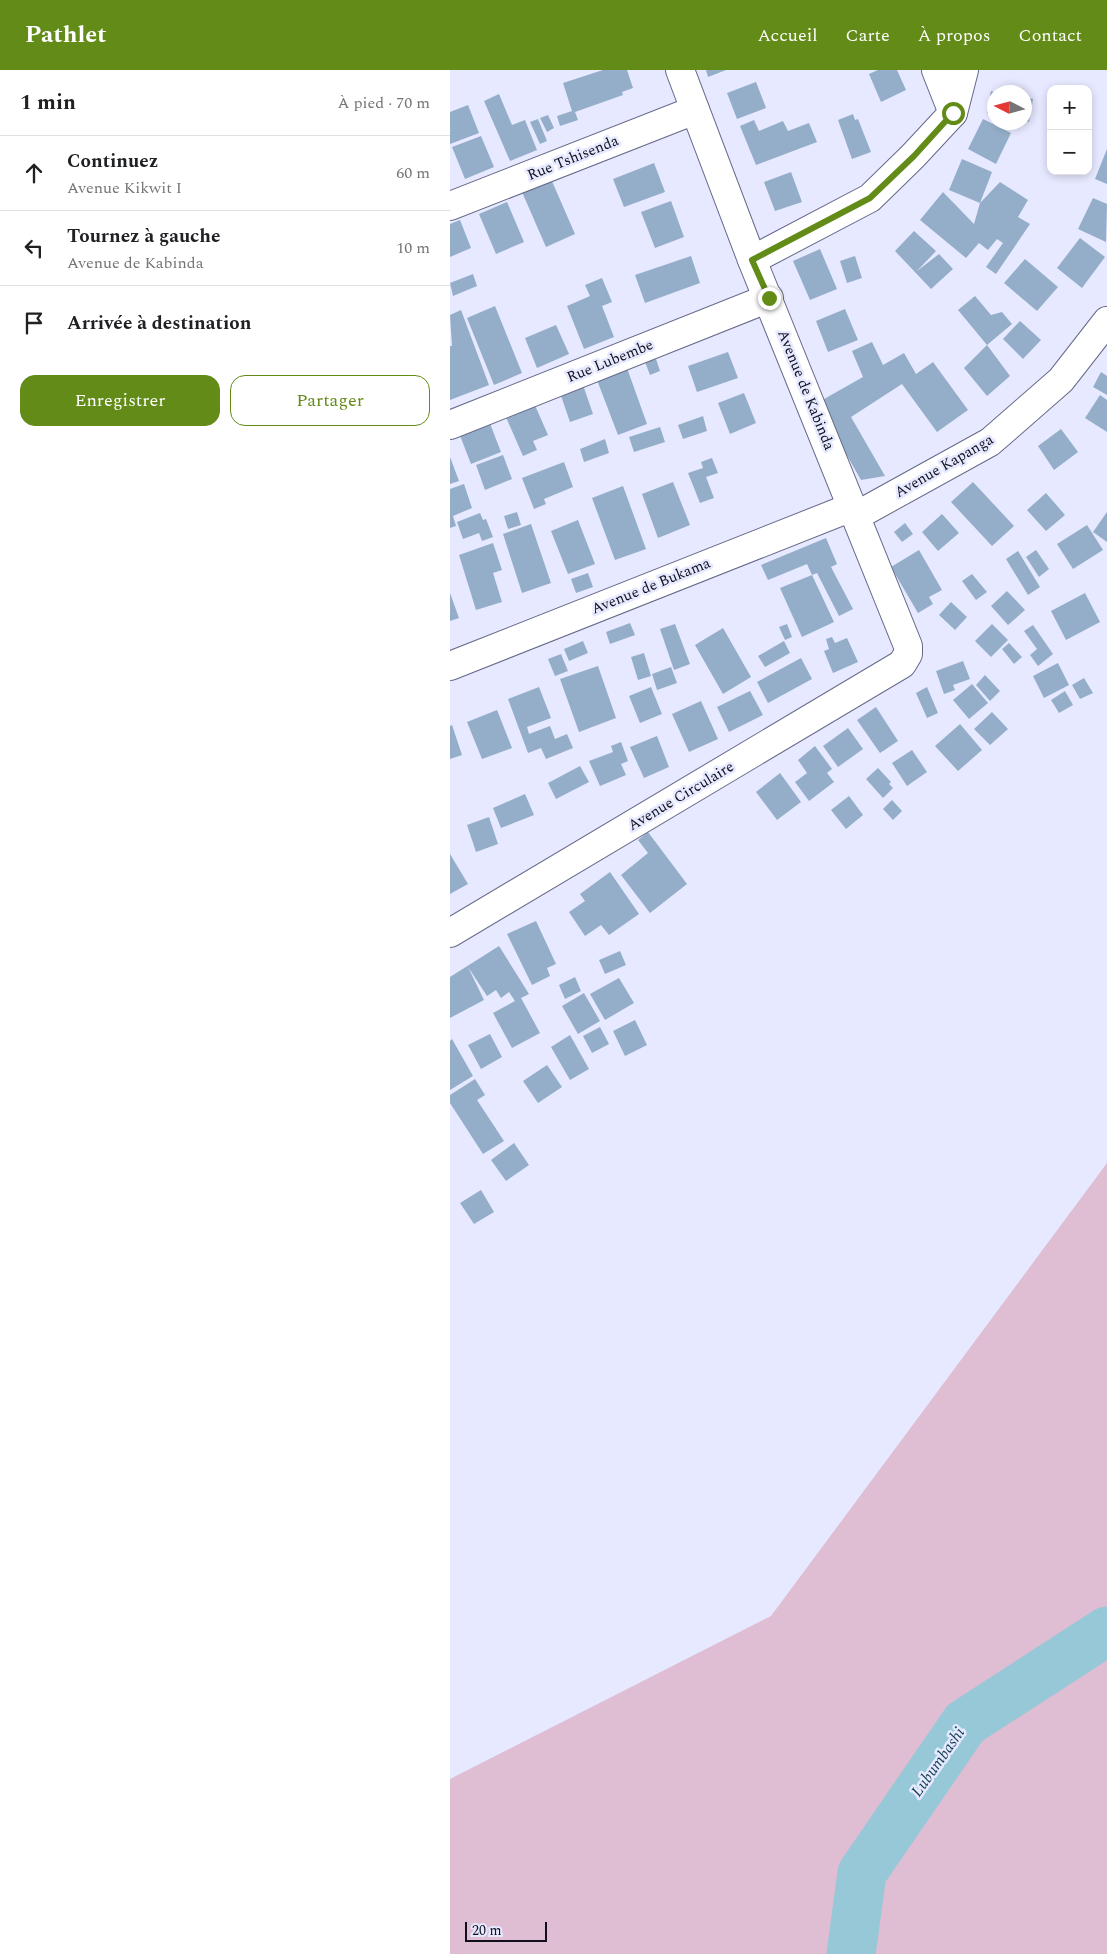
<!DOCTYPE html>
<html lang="fr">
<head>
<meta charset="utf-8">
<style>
	:root { --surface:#fff; --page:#f2f2f2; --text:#202124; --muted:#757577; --line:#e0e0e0; --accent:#628b17 }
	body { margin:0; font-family:Spectral,serif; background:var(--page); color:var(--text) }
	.controls { position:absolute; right:15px; top:15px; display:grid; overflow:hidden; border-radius:10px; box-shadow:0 2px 8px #0003 }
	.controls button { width:45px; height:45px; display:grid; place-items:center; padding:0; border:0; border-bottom:1px solid var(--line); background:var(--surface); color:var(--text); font:25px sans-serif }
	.compass { position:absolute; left:537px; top:15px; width:45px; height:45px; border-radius:50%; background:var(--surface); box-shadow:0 2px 8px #0003; rotate:276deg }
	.scale { position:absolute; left:15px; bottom:12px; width:82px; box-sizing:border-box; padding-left:5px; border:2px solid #0f101b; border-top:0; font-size:14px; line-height:18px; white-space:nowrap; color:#0f101b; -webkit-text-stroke:4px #e6e9ff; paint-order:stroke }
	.stop { position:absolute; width:15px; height:15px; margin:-11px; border:4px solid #628b17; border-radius:50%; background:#fff }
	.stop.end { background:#628b17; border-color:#fff; box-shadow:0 1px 5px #0008 }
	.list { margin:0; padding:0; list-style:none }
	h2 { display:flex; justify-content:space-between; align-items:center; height:65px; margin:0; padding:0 20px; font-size:21px }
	h2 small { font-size:16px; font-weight:400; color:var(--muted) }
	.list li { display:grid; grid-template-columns:32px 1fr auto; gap:15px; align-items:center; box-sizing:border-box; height:75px; padding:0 20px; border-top:1px solid var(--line) }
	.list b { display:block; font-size:19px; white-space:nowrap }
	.list p { margin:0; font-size:16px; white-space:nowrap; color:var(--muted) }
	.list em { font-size:16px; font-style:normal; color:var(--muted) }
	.actions { display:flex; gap:10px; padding:15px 20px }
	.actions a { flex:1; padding:11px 0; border:1px solid var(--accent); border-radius:15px; text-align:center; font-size:18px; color:var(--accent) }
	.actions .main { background:var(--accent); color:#fff }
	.icon { flex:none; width:28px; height:28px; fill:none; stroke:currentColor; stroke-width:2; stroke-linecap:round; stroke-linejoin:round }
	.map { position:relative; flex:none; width:657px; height:1884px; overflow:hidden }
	header { display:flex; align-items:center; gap:30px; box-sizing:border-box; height:70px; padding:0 25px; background:var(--accent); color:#fff }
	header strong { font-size:24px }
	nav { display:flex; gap:28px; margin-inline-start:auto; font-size:18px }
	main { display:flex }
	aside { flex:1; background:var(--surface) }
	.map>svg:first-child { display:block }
</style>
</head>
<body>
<header>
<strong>Pathlet</strong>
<nav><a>Accueil</a><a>Carte</a><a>À propos</a><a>Contact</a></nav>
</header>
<main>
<aside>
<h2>1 min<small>À pied · 70 m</small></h2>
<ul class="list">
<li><svg class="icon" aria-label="ahead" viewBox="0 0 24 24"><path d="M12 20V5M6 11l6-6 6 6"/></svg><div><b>Continuez</b><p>Avenue Kikwit I</p></div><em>60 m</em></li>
<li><svg class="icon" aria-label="left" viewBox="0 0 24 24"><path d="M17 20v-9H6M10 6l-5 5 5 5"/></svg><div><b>Tournez à gauche</b><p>Avenue de Kabinda</p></div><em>10 m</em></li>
<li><svg class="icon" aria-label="arrive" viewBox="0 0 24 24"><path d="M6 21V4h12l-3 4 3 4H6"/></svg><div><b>Arrivée à destination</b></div></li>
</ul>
<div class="actions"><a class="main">Enregistrer</a><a>Partager</a></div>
</aside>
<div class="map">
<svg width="657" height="1884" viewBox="0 0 657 1884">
	<rect width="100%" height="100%" fill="#e6e9ff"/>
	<polygon fill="#dfbdd2" points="657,1093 657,1884 0,1884 0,1709 321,1546"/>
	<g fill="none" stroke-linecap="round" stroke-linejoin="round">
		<polyline stroke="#96c8d8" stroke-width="49" points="401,1884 412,1803 515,1653 657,1561"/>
	</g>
	<g fill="#94aec9">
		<polygon points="153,0 177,0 183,18 172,22 173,25 125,42 128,50 110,56 107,46 122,41 113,13"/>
		<polygon points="256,0 276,0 258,7"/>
		<polygon points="428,0 447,0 456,20 431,32 419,4"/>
		<polygon points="306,12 316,38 287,49 277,23"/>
		<polygon points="541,21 544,22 544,45 537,43"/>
		<polygon points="49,24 62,55 75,50 87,80 60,91 34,31"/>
		<polygon points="574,28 583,29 579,52 574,51"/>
		<polygon points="18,35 29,63 0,74 0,42"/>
		<polygon points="403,44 405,50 408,49 421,82 402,89 388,50"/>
		<polygon points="98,45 104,58 97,62 90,48"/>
		<polygon points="88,49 97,71 90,74 80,52"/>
		<polygon points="533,49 561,63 546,94 518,79"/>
		<polygon points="304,50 309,61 333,51 338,61 359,53 367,72 306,95 290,56"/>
		<polygon points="31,66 44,97 15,109 2,77"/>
		<polygon points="657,79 657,114 645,109"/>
		<polygon points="512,89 542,102 530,133 499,120"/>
		<polygon points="204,93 215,122 174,137 163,109"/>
		<polygon points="341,102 352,132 325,141 314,112"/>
		<polygon points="101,109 125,164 96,177 72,122"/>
		<polygon points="550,112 578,130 568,147 580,154 546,204 536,197 553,173 547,169 538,180 529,173 516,188 470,150 493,122 524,154 530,133"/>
		<polygon points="643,128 657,134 656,172 628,159"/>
		<polygon points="221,131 234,167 205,178 191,142"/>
		<polygon points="57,132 74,172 46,184 29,144"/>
		<polygon points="10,150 21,178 0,187 0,154"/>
		<polygon points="464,161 486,181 467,201 489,184 503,199 481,219 445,181"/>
		<polygon points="630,168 655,187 632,218 607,198"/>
		<polygon points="370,179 387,219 360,230 343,191"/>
		<polygon points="241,186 250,213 195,233 185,205"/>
		<polygon points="405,186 412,208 397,213 390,191"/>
		<polygon points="575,189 608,217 587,241 554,213"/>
		<polygon points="23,204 27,216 3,226 0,213"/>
		<polygon points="152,208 162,232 152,236 164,267 134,279 117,236 140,226 135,215"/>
		<polygon points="525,226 541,245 552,242 562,254 537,275 560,306 537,326 514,298 537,275 508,240"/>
		<polygon points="45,236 72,303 44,315 17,248"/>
		<polygon points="395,239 408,270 378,282 366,251"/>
		<polygon points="11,240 39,315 0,330 0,276 2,276 0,245"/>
		<polygon points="570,251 591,270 573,289 553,269"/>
		<polygon points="106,255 119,284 87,298 75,268"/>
		<polygon points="422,272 433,295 454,283 466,304 483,292 518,340 487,362 452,314 401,347 435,406 411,410 367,333 413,307 402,281"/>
		<polygon points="278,282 288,308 247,322 238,296"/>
		<polygon points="206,289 210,301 200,305 195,292"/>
		<polygon points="177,298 197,354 168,365 147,310"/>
		<polygon points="651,302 657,306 657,325 643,317"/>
		<polygon points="133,315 143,344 120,352 110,323"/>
		<polygon points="294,323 306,353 280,364 268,333"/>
		<polygon points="650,325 657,330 657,362 635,348"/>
		<polygon points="84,333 98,365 83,371 87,380 73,386 55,345"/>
		<polygon points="253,346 257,361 233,369 228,355"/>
		<polygon points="39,351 51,382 21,394 9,363"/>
		<polygon points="210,357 215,372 184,382 179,367"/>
		<polygon points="611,359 628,382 604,400 588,376"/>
		<polygon points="155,369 159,383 134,392 130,379"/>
		<polygon points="53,385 62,409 35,420 26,395"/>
		<polygon points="0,387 9,411 0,414"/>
		<polygon points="262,388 268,403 256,407 264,428 250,433 238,403 253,398 251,392"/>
		<polygon points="114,392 123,417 94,429 96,434 84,439 72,408"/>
		<polygon points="223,412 240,455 208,468 192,424"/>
		<polygon points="523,412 564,456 542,476 501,432"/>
		<polygon points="14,414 22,438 3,446 6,456 0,458 0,419"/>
		<polygon points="173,416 196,479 165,490 142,428"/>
		<polygon points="596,423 615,445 596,461 577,440"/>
		<polygon points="67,442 71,455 58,459 54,446"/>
		<polygon points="657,442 657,472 643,462"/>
		<polygon points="30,443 33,450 36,449 43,467 32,471 29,463 13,469 7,452"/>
		<polygon points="492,444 509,463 488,481 472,462"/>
		<polygon points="128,450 145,494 118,504 101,461"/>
		<polygon points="455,453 463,464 452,472 444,462"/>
		<polygon points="81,454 101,513 72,523 53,464"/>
		<polygon points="637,455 653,480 623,499 607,474"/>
		<polygon points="376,468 387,494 381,497 403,539 389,546 367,503 362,505 357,494 318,510 311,495"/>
		<polygon points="43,473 52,500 43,503 52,532 26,540 9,485"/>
		<polygon points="469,480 492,520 479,527 483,534 468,543 441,497"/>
		<polygon points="586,480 599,499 589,507 576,487"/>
		<polygon points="568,481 590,517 578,525 556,489"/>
		<polygon points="138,503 143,517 126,523 121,509"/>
		<polygon points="522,504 537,522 526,530 512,511"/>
		<polygon points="362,505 384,552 352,567 330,518"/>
		<polygon points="557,521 575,540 558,555 541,536"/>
		<polygon points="0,523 9,548 0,551"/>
		<polygon points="635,523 650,552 616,570 601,541"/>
		<polygon points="501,532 517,547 505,560 489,545"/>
		<polygon points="180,553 185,565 160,574 156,562"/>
		<polygon points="225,554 240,594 224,600 210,559"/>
		<polygon points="337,554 342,567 335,570 329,557"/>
		<polygon points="542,554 558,570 541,587 525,571"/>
		<polygon points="583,555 603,584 588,596 580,585 587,579 574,561"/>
		<polygon points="273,558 301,607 273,624 245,575"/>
		<polygon points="382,567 385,573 397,568 408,592 383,603 374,581 379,579 376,569"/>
		<polygon points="133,571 138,583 119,591 114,579"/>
		<polygon points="334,571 340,583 315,597 308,586"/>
		<polygon points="559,573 572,587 564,594 552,579"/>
		<polygon points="194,583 201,606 188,610 181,587"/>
		<polygon points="111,584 118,601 105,606 98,589"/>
		<polygon points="351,588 362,609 318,633 307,612"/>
		<polygon points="513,591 520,609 503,615 505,620 494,624 486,601"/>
		<polygon points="608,593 619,615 594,628 583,606"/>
		<polygon points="148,596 166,648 129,662 110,609"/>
		<polygon points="221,597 227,613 207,620 202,604"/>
		<polygon points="535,605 550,621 540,631 526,615"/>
		<polygon points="634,608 643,623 630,629 622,615"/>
		<polygon points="522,614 538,633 519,649 503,630"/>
		<polygon points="89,617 101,648 77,657 79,664 100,656 105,669 117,664 123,678 96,689 91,678 78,683 58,629"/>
		<polygon points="201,617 212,644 190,653 179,626"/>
		<polygon points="477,617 488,643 477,648 466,623"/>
		<polygon points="300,621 313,645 279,662 267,637"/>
		<polygon points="615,621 623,635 609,643 601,630"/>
		<polygon points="251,631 268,669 239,682 222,644"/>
		<polygon points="426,637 448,671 430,683 407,650"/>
		<polygon points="47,640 62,678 32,689 17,652"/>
		<polygon points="542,642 558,659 540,675 524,659"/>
		<polygon points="510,654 532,680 508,701 485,676"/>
		<polygon points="2,655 12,685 0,689 0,656"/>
		<polygon points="398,658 413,679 388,697 373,676"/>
		<polygon points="207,666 219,697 194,708 180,677"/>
		<polygon points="171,672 178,691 171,694 176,705 150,716 139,691 163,682 161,676"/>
		<polygon points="365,676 382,699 377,703 384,712 359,731 345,712 357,703 348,690"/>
		<polygon points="462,680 477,702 457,716 442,693"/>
		<polygon points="130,696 139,712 106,729 98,713"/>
		<polygon points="428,698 441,712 439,714 443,718 433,728 416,709"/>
		<polygon points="330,703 351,732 327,750 306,722"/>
		<polygon points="75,724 84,745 51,758 43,738"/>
		<polygon points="399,726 413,745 396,759 381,740"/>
		<polygon points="442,730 452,741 443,750 433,739"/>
		<polygon points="39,747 48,774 26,782 17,755"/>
		<polygon points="198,762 237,814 200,843 171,805 198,783 188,770"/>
		<polygon points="0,784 18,814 0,824"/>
		<polygon points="160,802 189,844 159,865 151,855 135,866 119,842 135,831 130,824"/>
		<polygon points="86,851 106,894 97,898 100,906 82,915 57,864"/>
		<polygon points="49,876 79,924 71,928 90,963 62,978 43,943 65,931 59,922 51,928 46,920 37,926 18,897 34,930 0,948 0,907"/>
		<polygon points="170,881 176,895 155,904 149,890"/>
		<polygon points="125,907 131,921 115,929 109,915"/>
		<polygon points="169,908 184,933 155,950 140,924"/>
		<polygon points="134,923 150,951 128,964 112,936"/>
		<polygon points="185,950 197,975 175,986 163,961"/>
		<polygon points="150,957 159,974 142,983 133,966"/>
		<polygon points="40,964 52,987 31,999 18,975"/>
		<polygon points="120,965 139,999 120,1010 101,977"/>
		<polygon points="2,969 23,1006 0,1020 0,971"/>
		<polygon points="97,995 112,1017 88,1033 73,1011"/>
		<polygon points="25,1009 35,1025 27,1030 54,1071 33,1084 0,1033 0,1025"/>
		<polygon points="64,1073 79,1095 56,1111 41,1090"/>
		<polygon points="31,1120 44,1142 24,1154 10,1133"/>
	</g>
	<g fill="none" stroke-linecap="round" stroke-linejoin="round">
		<g stroke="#656988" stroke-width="30">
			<g id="street">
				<polyline points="486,0 503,43"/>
				<polyline points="0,136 245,40"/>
				<polyline points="302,190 420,128 463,86 503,43 514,0"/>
				<polyline points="0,355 319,228"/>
				<polyline points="406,446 540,372 611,310 657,251"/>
				<polyline points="0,596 402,437"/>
				<polyline points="0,863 452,594 458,584 458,576 302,190 230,0"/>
			</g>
		</g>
		<use href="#street" stroke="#fff" stroke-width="28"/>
	</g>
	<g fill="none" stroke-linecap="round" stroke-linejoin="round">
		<polyline stroke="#628b17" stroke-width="6" points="319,228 302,190 420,128 464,86 503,43"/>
	</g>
	<g text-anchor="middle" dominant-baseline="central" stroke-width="5" stroke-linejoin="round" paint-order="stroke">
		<g font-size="15" fill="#0f101b" stroke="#e6e9ff">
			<text transform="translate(123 88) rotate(-22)">Rue Tshisenda</text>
			<text transform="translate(160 291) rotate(-22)">Rue Lubembe</text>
			<text transform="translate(356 320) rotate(68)">Avenue de Kabinda</text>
			<text transform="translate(494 396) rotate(-30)">Avenue Kapanga</text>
			<text transform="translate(201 516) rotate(-22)">Avenue de Bukama</text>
			<text transform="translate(231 726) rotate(-31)">Avenue Circulaire</text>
		</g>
		<g font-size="16" font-style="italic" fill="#0e3c48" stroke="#e6e9ff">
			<text transform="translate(488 1692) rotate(-55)">Lubumbashi</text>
		</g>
	</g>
</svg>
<div class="controls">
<button>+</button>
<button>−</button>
</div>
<svg class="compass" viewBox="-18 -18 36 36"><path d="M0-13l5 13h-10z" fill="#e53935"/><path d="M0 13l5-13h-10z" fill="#757577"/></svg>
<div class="scale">20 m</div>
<div class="stop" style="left:503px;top:43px"></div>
<div class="stop end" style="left:319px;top:228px"></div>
</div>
</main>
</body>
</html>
